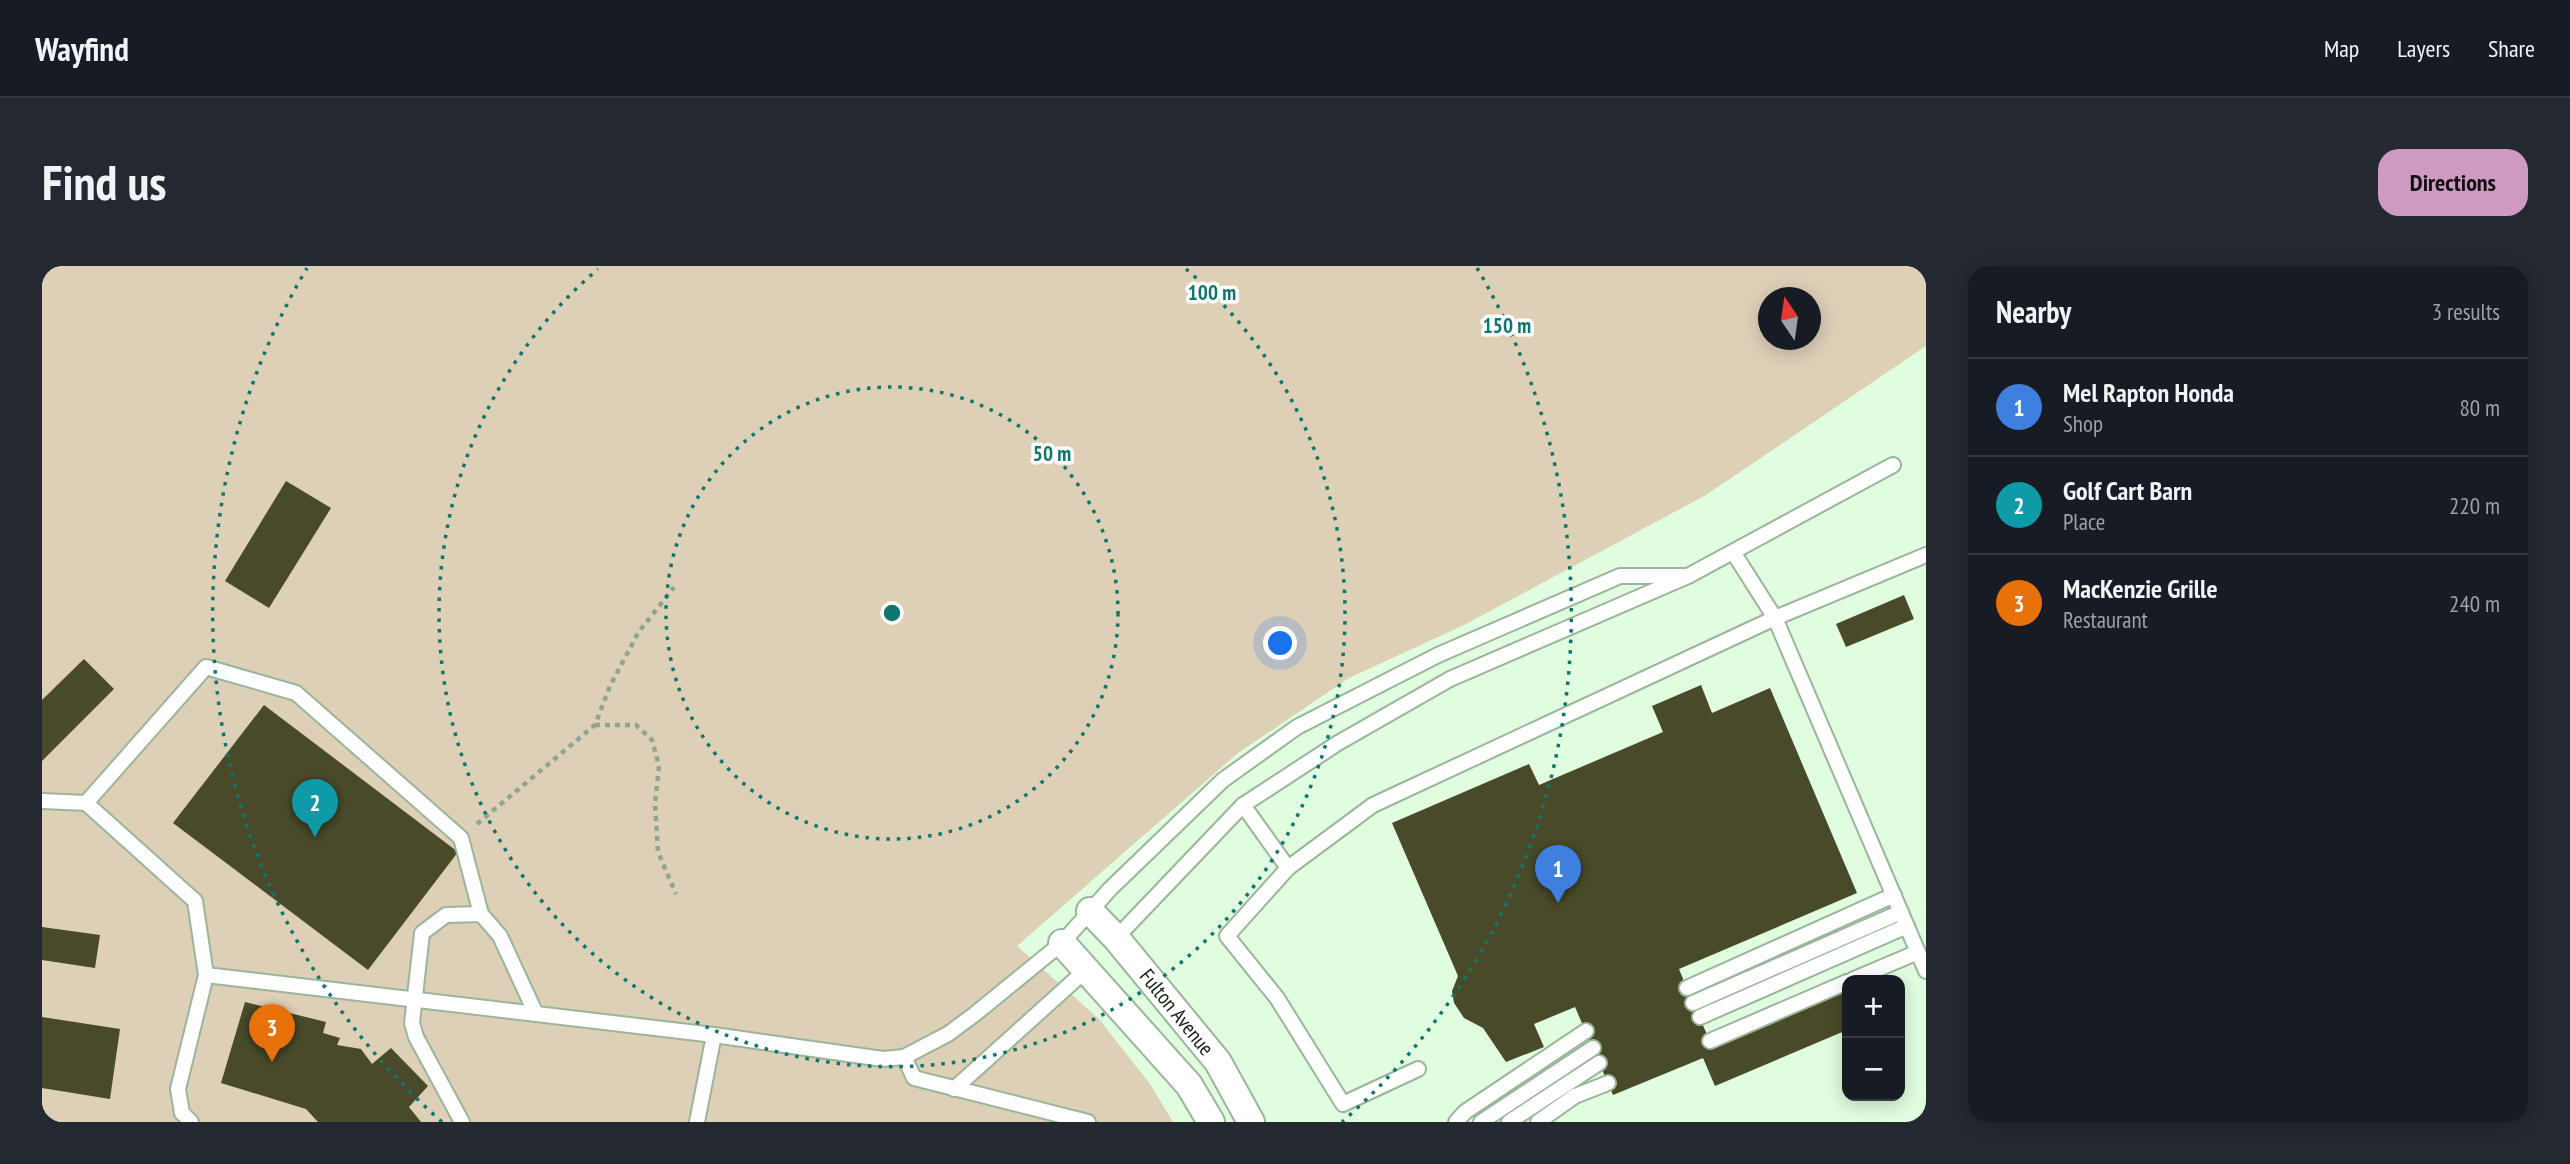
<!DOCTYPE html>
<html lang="en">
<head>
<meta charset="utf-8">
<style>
	:root { --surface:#171b24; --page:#242831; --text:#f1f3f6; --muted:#9ea1a6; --line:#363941; --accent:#ce99c2 }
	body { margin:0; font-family:"PT Sans Narrow",sans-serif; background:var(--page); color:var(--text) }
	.controls { position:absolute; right:21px; bottom:21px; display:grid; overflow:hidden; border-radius:14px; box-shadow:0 4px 18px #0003 }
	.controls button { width:63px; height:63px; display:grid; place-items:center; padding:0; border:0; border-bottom:2px solid var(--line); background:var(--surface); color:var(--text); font:35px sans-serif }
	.compass { position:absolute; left:1716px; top:21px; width:63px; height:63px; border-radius:50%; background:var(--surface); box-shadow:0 4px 18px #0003; rotate:347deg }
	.you { position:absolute; left:1239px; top:378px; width:24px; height:24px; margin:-18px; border:5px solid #fff; border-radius:50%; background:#1a73e8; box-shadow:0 0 0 10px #1a73e833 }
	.badge { display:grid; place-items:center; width:46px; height:46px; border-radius:50%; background:var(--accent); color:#fff; font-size:23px; font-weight:700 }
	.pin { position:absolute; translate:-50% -58px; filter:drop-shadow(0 2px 4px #0008) }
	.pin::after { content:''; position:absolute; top:37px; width:24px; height:21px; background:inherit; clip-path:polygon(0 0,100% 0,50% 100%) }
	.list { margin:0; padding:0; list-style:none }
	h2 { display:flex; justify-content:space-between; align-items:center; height:91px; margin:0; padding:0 28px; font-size:30px }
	h2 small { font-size:23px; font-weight:400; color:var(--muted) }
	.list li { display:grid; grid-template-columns:46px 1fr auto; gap:21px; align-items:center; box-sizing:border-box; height:98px; padding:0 28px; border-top:2px solid var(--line) }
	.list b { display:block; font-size:26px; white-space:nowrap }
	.list p { margin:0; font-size:23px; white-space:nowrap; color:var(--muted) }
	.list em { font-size:23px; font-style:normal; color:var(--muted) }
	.map { position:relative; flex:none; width:1884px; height:856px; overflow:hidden; border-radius:21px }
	header { display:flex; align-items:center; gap:42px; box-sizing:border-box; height:98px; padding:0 35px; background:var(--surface); border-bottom:2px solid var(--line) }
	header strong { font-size:33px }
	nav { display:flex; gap:38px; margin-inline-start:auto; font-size:24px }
	.intro { display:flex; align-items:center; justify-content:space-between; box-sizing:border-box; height:168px; padding:0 42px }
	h1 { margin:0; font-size:49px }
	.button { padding:18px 32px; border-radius:21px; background:var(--accent); color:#111; font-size:24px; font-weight:700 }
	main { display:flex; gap:42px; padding:0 42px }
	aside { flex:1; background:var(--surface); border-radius:21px; box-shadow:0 4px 18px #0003 }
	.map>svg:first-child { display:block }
</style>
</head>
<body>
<header>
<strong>Wayfind</strong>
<nav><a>Map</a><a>Layers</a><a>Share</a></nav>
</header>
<div class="intro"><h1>Find us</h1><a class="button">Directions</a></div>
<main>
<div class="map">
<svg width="1884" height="856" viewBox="0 0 1884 856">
	<rect width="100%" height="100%" fill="#e0fde0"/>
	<path fill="#decfb7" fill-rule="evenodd" d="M0,0h1884v80l-220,149 -242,130 -115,53 -111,75 -221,193 82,73 51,65 23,38h-1131zM1727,32h42v42h-42z"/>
	<g fill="#484a2a">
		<polygon points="244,215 289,242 227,342 183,315"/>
		<polygon points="1862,329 1872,353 1804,381 1794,358"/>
		<polygon points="42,393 72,423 0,495 0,434"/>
		<polygon points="1659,419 1670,447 1728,422 1815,627 1637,703 1651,737 1671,782 1805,725 1805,764 1673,820 1661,792 1571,829 1533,741 1492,758 1502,781 1464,796 1441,762 1422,752 1412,737 1410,725 1416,710 1350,557 1487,498 1497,519 1621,466 1610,440"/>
		<polygon points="222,439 416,586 326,704 131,557"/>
		<polygon points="0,661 58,669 53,702 0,694"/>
		<polygon points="203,736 284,756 281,767 298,772 295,779 319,783 330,798 349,782 386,820 367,841 379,856 276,856 264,843 179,817"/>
		<polygon points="0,751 78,763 68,833 0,822"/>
	</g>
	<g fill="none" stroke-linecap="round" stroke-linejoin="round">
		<g stroke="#9ab59a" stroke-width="18">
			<g id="lane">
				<polyline points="1884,289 1733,352 1884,705"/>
				<polyline points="0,535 44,537"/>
				<polyline points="1201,539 1246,602"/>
				<polyline points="1074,672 1201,539 1296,477 1408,413 1646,310 1851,199"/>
				<polyline points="164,709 153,635 44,537 164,401 254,427 419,572 439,648"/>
				<polyline points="1810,714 1876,686"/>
				<polyline points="1645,722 1852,629"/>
				<polyline points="1651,737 1859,646"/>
				<polyline points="1658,751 1865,660"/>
				<polyline points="1668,775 1805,716"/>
				<polyline points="862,791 872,812 1046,856"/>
				<polyline points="1376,803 1301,838 1235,732 1185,670 1246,602 1331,539 1733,352 1691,286"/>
				<polyline points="912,823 1044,704"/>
				<polyline points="149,856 140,847 136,823 164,709 672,769 841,793 862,791 906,768 933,748 1020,677 1068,623 1181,514 1255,461 1396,389 1578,310 1646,310"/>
				<polyline points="420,856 374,771 370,757 380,667 404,649 439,648 458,670 494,748"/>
				<polyline points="655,856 672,769"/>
				<polyline points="1414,856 1423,846 1544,765"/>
				<polyline points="1439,856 1551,782"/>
				<polyline points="1467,856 1557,797"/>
				<polyline points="1496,856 1533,830 1566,817"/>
			</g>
		</g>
		<g stroke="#9ab59a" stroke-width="30">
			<g id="street">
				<polyline points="1048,645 1074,672 1176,796 1209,856"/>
				<polyline points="1020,677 1147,819 1169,856"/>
			</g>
		</g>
		<g stroke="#90a590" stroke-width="4.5" stroke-dasharray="5 5" stroke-linecap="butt">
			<polyline points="553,459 594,459 610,474 617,500 613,538 616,586 634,628"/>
			<polyline points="435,558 553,459 568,420 596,367 632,321"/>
		</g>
		<use href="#lane" stroke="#fff" stroke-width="14"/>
		<use href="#street" stroke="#fff" stroke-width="26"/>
	</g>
	<g fill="none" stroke="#0f766e" stroke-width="3.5" stroke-dasharray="3.5 7">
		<circle cx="850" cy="347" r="226"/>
		<path d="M1144 3A453 453 0 1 1 556 3"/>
		<path d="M400 856A679 679 0 0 1 265 2M1435 2A679 679 0 0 1 1300 856"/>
	</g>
	<g text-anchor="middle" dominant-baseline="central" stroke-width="7" stroke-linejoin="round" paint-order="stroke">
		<g font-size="21" fill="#151f15" stroke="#fff">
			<text transform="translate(1135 746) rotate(51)">Fulton Avenue</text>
		</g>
	</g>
	<circle cx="850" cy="347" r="10" fill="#0f766e" stroke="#fff" stroke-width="3.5"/>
	<g font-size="21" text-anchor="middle" font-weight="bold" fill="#0f766e" stroke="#fff" stroke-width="7" stroke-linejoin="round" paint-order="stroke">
		<text x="1170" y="34">100 m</text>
		<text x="1465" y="67">150 m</text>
		<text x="1010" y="195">50 m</text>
	</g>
</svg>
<div class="controls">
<button>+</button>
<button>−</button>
</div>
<svg class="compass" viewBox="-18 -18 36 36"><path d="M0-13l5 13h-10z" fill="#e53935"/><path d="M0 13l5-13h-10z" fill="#9ea1a6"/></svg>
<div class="you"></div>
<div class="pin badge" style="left:1516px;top:637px;background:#3f7fe0">1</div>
<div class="pin badge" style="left:273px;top:571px;background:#0f9aa8">2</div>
<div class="pin badge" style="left:230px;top:796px;background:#e8710a">3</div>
</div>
<aside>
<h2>Nearby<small>3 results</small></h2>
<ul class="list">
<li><span class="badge" style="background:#3f7fe0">1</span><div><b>Mel Rapton Honda</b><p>Shop</p></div><em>80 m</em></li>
<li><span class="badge" style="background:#0f9aa8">2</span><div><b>Golf Cart Barn</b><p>Place</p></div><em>220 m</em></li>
<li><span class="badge" style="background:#e8710a">3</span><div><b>MacKenzie Grille</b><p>Restaurant</p></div><em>240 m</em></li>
</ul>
</aside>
</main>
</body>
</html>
